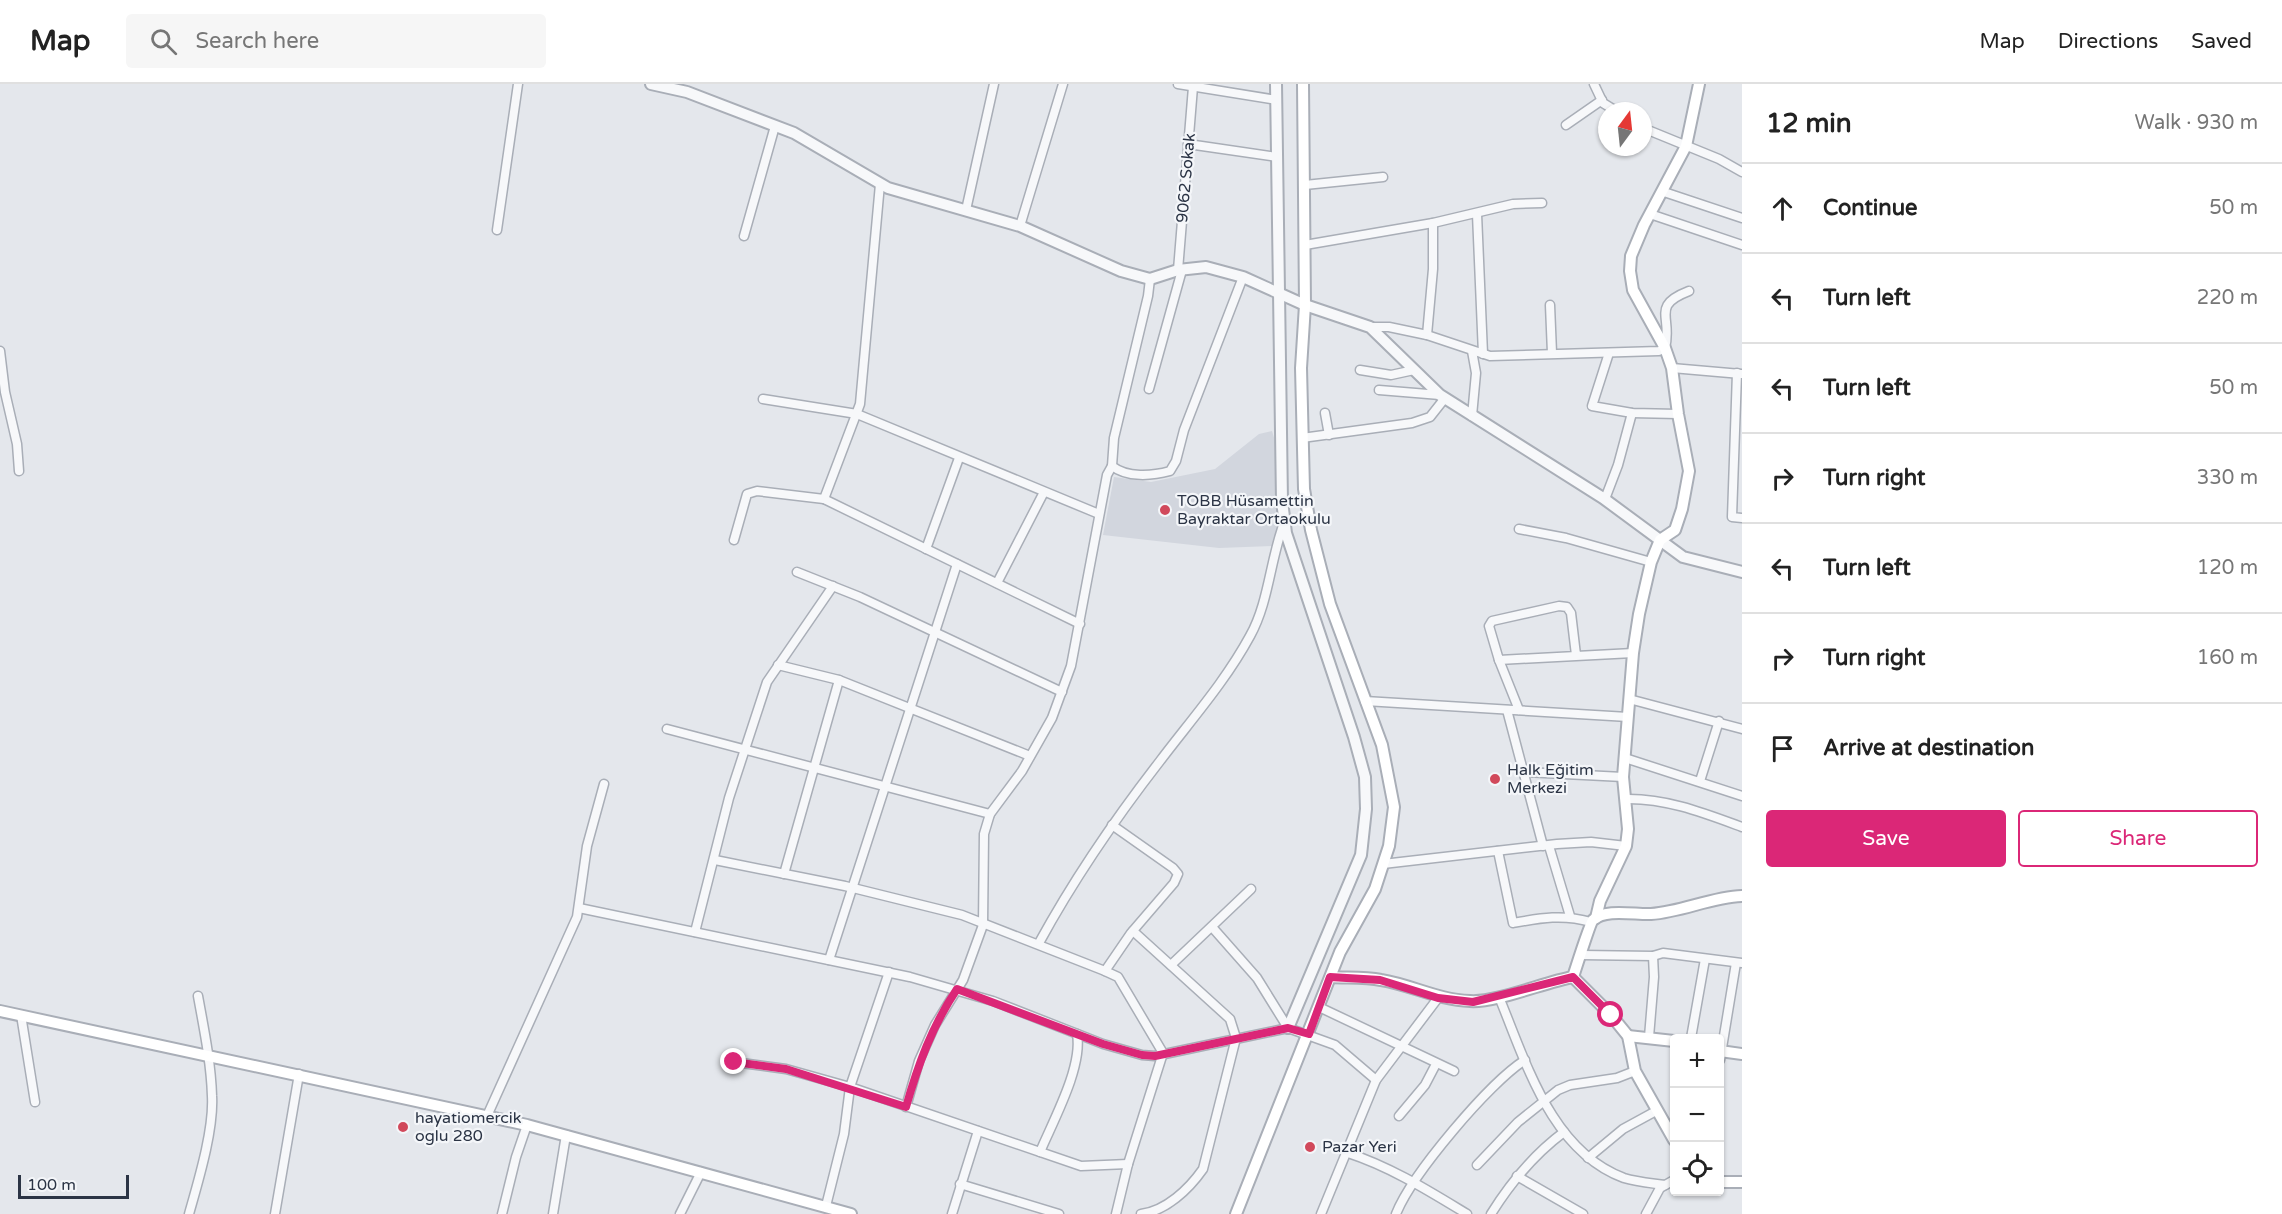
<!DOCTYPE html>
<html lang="en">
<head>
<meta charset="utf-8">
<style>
	:root { --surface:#fff; --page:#f6f6f6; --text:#222; --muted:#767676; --line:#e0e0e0; --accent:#db2777 }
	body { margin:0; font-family:"Varela Round",sans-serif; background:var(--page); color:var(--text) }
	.controls { position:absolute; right:18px; bottom:18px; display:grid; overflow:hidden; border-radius:6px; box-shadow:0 2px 4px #0004 }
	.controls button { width:54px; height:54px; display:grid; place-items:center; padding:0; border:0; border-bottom:2px solid var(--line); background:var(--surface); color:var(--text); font:30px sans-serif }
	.compass { position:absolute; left:1598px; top:18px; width:54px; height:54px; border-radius:50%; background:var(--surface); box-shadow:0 2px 4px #0004; rotate:15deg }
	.scale { position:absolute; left:18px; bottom:15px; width:111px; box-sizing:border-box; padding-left:6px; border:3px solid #2b3445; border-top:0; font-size:16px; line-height:21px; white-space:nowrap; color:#2b3445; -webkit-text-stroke:4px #f4f6f9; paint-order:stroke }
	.stop { position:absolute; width:18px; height:18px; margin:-14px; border:4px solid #db2777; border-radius:50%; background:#fff }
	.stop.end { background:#db2777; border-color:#fff; box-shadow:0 2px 6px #0008 }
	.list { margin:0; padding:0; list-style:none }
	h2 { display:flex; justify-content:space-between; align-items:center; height:78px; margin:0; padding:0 24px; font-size:26px }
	h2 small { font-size:20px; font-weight:400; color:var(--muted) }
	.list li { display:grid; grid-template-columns:39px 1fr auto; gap:18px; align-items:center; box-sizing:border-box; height:90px; padding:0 24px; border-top:2px solid var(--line) }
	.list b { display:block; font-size:22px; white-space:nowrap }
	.list em { font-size:20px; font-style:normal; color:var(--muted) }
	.actions { display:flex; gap:12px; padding:18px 24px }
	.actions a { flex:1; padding:14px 0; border:2px solid var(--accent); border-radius:6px; text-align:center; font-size:21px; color:var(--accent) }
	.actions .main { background:var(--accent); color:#fff }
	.icon { flex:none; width:33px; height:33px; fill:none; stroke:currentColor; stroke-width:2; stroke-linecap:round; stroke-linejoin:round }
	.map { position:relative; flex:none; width:1742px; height:1130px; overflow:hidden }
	header { display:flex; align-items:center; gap:36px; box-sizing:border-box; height:84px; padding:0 30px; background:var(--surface); border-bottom:2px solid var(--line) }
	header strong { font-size:28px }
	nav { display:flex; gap:33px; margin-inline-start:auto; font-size:21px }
	.search { width:420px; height:54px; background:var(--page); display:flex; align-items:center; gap:15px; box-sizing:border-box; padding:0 21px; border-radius:6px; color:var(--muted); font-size:22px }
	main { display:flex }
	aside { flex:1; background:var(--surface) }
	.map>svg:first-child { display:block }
</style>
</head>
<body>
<header>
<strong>Map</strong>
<div class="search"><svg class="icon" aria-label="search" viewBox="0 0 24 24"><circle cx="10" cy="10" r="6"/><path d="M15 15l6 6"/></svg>Search here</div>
<nav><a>Map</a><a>Directions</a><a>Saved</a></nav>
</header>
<main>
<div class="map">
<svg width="1742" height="1130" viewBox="0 0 1742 1130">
	<rect width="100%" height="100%" fill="#e4e7ec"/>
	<polygon fill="#d2d6de" points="1272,347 1275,357 1278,446 1274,462 1219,464 1103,451 1114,393 1151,398 1215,385 1259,350"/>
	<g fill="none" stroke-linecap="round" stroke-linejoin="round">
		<g stroke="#a9aeb7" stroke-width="11">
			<g id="minor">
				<polyline points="1178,0 1277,16"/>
				<polyline points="1594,0 1603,19 1616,27"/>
				<polyline points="1566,41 1602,16"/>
				<polyline points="1643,44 1719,75 1742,88"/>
				<polyline points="1188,60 1277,73"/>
				<polyline points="1305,101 1383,93"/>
				<polyline points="1664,108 1742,134"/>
				<polyline points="966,126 994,0"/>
				<polyline points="1477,130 1483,270"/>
				<polyline points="1650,130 1742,161"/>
				<polyline points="1020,142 1063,0"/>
				<polyline points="497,146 518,0"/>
				<polyline points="744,152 775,42"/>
				<polyline points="1305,161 1433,139 1513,120 1542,119"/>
				<polyline points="1178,186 1193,3"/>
				<path d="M1150,195l-2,17 -34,142 -2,28c15,12 40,10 58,5l6,-10 8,-31 59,-153"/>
				<polyline points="1550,221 1552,269"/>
				<path d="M1370,243h19l38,8 63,21 169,-5 6,-3c8,-31 -15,-42 24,-57"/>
				<polyline points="1427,251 1433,185 1433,139"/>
				<polyline points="0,267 5,308 17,360 19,387"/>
				<polyline points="1609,269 1592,322 1632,329 1678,330"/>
				<polyline points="1672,284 1741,290"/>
				<polyline points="1360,286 1391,291 1414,286"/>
				<polyline points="1737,289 1732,433 1742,434"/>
				<polyline points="1149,305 1182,186"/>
				<polyline points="1379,306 1440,311"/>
				<polyline points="763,315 857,330 1099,430"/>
				<polyline points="1325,329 1329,351"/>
				<polyline points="1472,332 1476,289 1472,267"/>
				<polyline points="1302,354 1412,339 1430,333 1445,314"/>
				<polyline points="824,415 860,320 880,100"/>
				<polyline points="1605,415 1618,381 1632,329"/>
				<polyline points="1519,445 1566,454 1651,478"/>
				<polyline points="734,456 747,410 757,407 824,415 1080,540"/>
				<polyline points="926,465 959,374"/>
				<polyline points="797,488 860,513 1062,608"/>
				<polyline points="997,499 1044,408"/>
				<polyline points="1576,571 1571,529 1567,523 1559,522 1492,537 1489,542 1499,576 1633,569"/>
				<polyline points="1499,576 1519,626"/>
				<polyline points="778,581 839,596 1030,672"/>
				<polyline points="1629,615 1742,645"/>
				<polyline points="1365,617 1628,633"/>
				<polyline points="1507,626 1543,762"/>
				<polyline points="667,645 990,730"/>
				<polyline points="1625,674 1742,712"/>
				<polyline points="1525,688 1623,693"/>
				<polyline points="1700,697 1719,637"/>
				<path d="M1625,715c41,-1 79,14 117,28"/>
				<polyline points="1549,762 1570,832"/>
				<path d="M1498,767l15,72c28,-5 50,-9 78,-1"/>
				<polyline points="715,776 845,802 962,831 1105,887 1118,893 1163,969 1128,1080 1116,1130"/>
				<polyline points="1383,780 1557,760 1591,758 1626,762"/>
				<polyline points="784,790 839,596"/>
				<polyline points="579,824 910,893 993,917 1103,960 1142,971 1155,972 1288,944 1335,961 1376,996"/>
				<polyline points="1212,843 1257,894 1288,944"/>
				<path d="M1133,847l97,88 6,19 -33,131c-14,20 -37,42 -62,45"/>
				<polyline points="695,848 729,714 767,598 833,502"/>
				<path d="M1039,859c35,-64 76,-124 121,-182 31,-41 65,-79 90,-125 19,-34 20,-76 34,-113"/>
				<polyline points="1582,871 1653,872 1663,869 1742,879"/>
				<polyline points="829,876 957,480"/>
				<polyline points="1171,881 1251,805"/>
				<polyline points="1105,887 1131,849 1174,799 1178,790 1173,784 1112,741"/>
				<path d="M1499,913c27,65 52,154 125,181 13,4 27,5 41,7"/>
				<polyline points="1319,923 1454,987"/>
				<polyline points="21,931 35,1018"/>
				<polyline points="1649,953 1654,893 1653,872"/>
				<polyline points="1691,954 1705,875"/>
				<polyline points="1720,976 1736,879"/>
				<polyline points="734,978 786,985 850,1003 1081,1082 1128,1080"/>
				<polyline points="906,1023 919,977 935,941 963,896 983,841 984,750 990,730 1022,687 1052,634 1071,582 1107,391 1112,382"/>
				<polyline points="487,1032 577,833 587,762 604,700"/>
				<polyline points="1399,1032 1425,1001 1436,980"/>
				<path d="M1040,1068c13,-31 43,-85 37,-118"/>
				<path d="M1348,1069c43,14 81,38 119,61"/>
				<polyline points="1588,1074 1623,1045 1656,1027"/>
				<polyline points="1477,1081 1518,1038 1558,1006 1570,1001 1617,994 1635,987"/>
				<polyline points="1517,1092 1583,1130"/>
				<polyline points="960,1100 1059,1130"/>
				<polyline points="826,1122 844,1050 850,1003 889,888"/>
				<path d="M189,1130c9,-32 25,-84 23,-118 -1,-33 -8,-67 -14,-100"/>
				<polyline points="275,1130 299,990"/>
				<polyline points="502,1130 516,1073 527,1041"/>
				<polyline points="553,1130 566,1051"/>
				<polyline points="680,1130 701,1088"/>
				<polyline points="952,1130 978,1047"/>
				<polyline points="1321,1130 1376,996 1438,914"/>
				<path d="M1396,1130c16,-40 93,-131 129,-154"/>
				<path d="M1491,1130c20,-32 42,-59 73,-82"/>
				<polyline points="1646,1130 1660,1104 1674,1096"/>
			</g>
		</g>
		<g stroke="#a9aeb7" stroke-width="14">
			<g id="tertiary">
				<polyline points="651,0 687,8 794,49 888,104 1020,142 1121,187 1150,195 1178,186 1206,183 1243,193 1305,221 1370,243 1440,311 1603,414 1683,473 1742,488"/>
				<polyline points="1276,0 1282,417 1286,449 1354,653 1365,693 1366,725 1361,771 1288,944"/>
			</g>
		</g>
		<g stroke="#a9aeb7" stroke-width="14">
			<g id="secondary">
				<polyline points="1596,834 1600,817 1626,762 1628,745 1623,693 1633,569 1639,530 1651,478 1660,456 1675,446 1682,425 1689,387 1678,330 1672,284 1665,264 1633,206 1630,187 1631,172 1644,141 1686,62 1699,0"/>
				<path d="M1331,893c16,1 34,0 50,3 31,5 57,20 89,21 25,2 75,-19 103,-24 3,-9 17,-54 20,-57 12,-12 43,-5 58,-6 31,-2 60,-17 91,-18"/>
				<polyline points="1573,893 1611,931 1628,952 1635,987 1674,1056"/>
				<polyline points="0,927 527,1041 851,1130"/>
				<polyline points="1628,952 1674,957"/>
				<polyline points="1720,967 1742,970"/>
				<polyline points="1720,1098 1742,1098"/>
				<polyline points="1236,1130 1340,868 1375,805 1389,762 1394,723 1382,661 1330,520 1311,446 1304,405 1301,284 1305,221 1303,0"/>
			</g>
		</g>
		<use href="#minor" stroke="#f7f8fa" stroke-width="8"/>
		<use href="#tertiary" stroke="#f7f8fa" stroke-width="10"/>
		<use href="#secondary" stroke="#fff" stroke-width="10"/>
	</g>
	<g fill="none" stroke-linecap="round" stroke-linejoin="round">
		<path stroke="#db2777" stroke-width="8" d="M734,978l52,7 120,38c12,-42 26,-81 51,-118l146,55 39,11 13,1 133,-28 21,6 21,-57 50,3 58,18 35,4 100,-25 38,38"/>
	</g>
	<g fill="#d1495b" stroke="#f4f6f9" stroke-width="2">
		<circle cx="1165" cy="426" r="6"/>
		<circle cx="1495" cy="695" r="6"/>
		<circle cx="403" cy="1043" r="6"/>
		<circle cx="1310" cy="1063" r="6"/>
	</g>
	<g text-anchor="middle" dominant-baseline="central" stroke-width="4.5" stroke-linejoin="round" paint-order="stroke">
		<g font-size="16" fill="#2b3445" stroke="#f4f6f9">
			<text transform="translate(1186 94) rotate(-85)">9062 Sokak</text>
		</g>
		<g font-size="16" fill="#2b3445" stroke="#f4f6f9" text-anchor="start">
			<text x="1177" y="417">TOBB Hüsamettin<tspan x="1177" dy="18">Bayraktar Ortaokulu</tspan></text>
			<text x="1507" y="686">Halk Eğitim<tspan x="1507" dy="18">Merkezi</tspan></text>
			<text x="415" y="1034">hayatiomercik<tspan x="415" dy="18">oglu 280</tspan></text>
			<text x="1322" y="1063">Pazar Yeri</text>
		</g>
	</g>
</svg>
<div class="controls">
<button>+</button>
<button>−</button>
<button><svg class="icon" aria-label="locate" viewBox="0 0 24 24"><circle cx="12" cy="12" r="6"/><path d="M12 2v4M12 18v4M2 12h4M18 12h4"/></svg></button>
</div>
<svg class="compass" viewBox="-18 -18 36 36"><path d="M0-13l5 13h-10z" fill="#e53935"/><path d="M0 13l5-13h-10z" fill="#767676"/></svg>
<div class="scale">100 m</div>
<div class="stop" style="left:1611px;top:931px"></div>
<div class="stop end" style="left:734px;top:978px"></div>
</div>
<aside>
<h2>12 min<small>Walk · 930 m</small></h2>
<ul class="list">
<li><svg class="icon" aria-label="ahead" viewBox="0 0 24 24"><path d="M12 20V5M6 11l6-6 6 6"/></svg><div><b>Continue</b></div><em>50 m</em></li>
<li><svg class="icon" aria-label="left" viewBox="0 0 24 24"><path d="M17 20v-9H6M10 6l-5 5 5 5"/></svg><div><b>Turn left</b></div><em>220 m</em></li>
<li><svg class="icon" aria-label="left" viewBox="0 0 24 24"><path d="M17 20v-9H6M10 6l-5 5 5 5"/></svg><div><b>Turn left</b></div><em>50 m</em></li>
<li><svg class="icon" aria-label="right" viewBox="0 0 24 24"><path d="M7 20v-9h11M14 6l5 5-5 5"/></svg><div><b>Turn right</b></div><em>330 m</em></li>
<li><svg class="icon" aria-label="left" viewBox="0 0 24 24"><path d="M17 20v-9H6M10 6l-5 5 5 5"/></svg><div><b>Turn left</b></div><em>120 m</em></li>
<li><svg class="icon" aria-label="right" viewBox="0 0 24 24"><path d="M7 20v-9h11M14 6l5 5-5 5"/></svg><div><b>Turn right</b></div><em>160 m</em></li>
<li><svg class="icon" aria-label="arrive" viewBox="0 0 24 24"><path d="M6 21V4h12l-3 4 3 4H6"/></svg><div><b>Arrive at destination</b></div></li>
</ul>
<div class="actions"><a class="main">Save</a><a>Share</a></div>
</aside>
</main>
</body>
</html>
